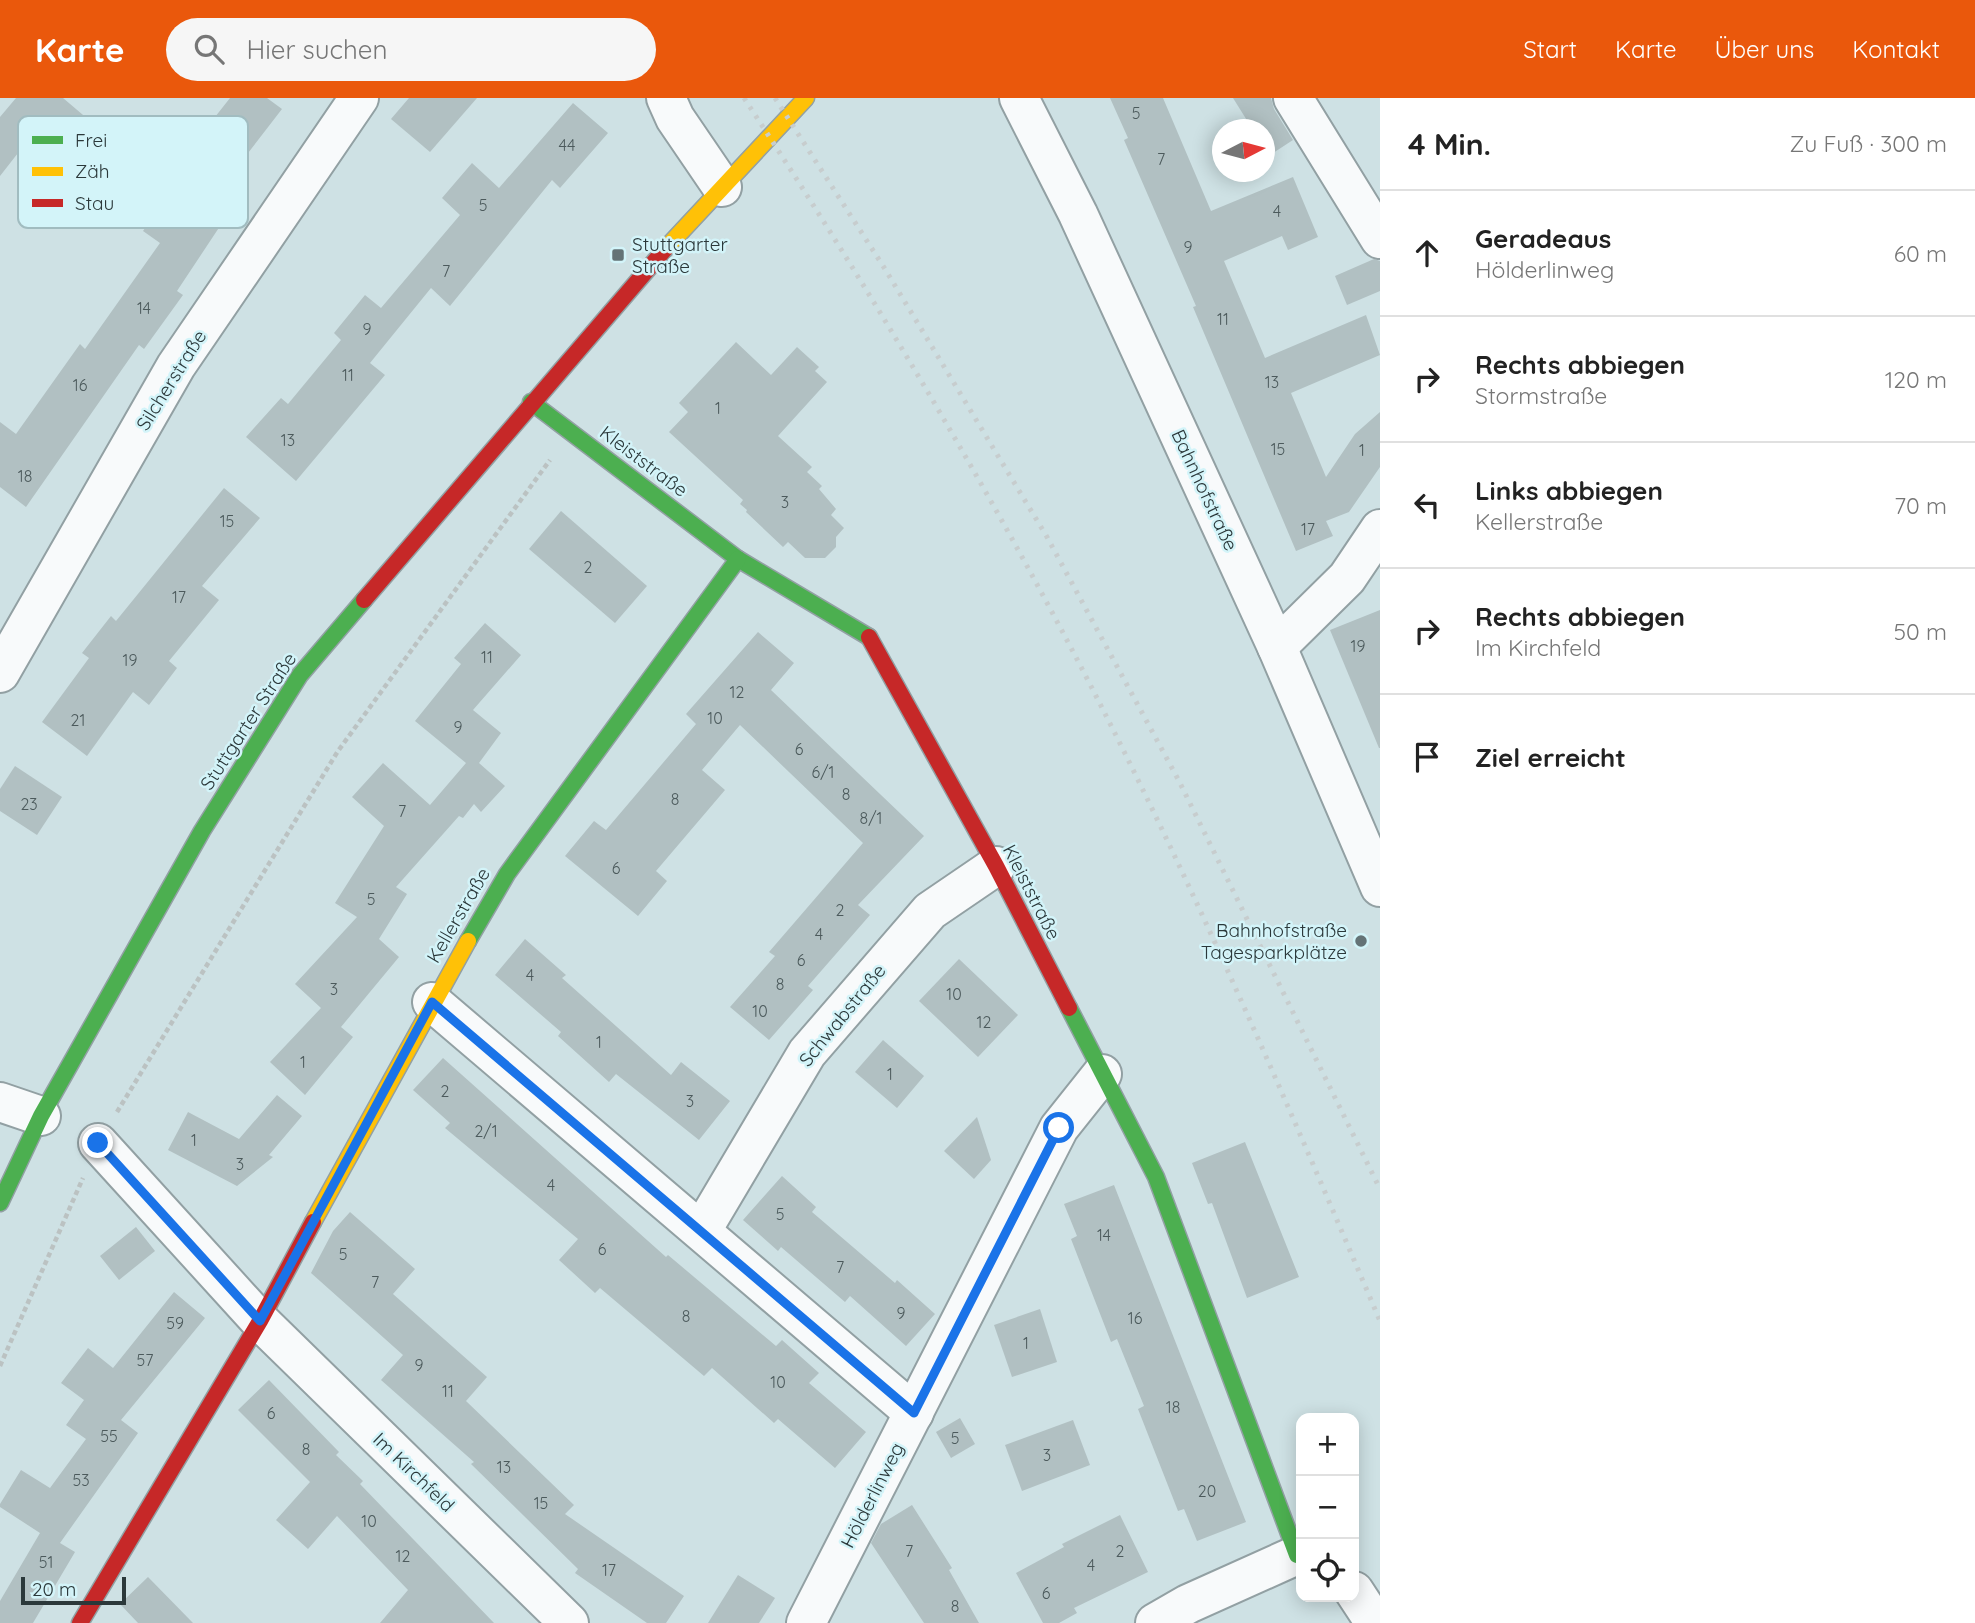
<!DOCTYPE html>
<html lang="de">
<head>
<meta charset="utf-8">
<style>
	:root { --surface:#fff; --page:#f6f6f6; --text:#222; --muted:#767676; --line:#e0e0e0; --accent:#ea580c }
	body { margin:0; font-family:Quicksand,sans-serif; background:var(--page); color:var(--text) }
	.controls { position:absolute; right:21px; bottom:21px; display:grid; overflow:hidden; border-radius:14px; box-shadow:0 4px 18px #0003 }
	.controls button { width:63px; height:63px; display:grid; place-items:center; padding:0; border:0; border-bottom:2px solid var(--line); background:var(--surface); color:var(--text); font:35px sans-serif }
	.compass { position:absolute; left:1212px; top:21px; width:63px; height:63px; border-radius:50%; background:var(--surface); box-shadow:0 4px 18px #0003; rotate:84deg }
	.scale { position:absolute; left:21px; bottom:18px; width:105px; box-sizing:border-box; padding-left:7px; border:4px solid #2b383a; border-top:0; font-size:19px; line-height:24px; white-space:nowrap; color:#2b383a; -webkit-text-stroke:5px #d3f4f9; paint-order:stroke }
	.stop { position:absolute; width:21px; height:21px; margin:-16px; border:5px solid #1a73e8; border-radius:50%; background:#fff }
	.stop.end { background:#1a73e8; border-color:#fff; box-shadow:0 2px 7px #0008 }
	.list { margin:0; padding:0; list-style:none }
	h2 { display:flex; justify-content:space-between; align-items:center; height:91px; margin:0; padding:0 28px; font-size:30px }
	h2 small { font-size:23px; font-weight:400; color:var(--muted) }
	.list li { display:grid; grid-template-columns:46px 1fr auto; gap:21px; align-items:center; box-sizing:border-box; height:126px; padding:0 28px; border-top:2px solid var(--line) }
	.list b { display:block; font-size:26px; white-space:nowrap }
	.list p { margin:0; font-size:23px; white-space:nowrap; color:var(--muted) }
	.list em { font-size:23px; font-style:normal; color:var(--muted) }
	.icon { flex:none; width:38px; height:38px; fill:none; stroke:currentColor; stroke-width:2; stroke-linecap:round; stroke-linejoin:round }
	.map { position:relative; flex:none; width:1380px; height:1525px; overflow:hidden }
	header { display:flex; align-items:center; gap:42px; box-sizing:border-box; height:98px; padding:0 35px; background:var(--accent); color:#fff }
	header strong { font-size:33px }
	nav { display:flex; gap:38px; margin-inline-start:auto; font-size:24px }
	.search { width:490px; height:63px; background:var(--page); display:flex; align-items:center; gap:18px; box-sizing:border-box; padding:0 24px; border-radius:38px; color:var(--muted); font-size:26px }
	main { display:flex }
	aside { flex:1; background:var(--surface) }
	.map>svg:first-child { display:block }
</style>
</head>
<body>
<header>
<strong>Karte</strong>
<div class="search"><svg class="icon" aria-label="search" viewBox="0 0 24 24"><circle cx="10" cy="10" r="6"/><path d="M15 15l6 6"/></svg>Hier suchen</div>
<nav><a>Start</a><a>Karte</a><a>Über uns</a><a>Kontakt</a></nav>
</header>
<main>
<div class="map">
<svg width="1380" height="1525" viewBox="0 0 1380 1525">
	<rect width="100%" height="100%" fill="#cee1e4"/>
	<g fill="#b1c0c2">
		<polygon points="16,0 63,0 96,28 69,60 36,32 0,78 0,19"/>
		<polygon points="230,0 267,0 282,11 221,90 238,101 177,193 183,197 144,251 139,247 26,409 0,389 0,324 16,336 80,246 85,251 160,145 143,133 208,37 204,33"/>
		<polygon points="409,0 477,0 430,54 391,21"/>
		<polygon points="1110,0 1163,0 1211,113 1293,79 1318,139 1288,152 1282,138 1224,163 1265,260 1366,217 1380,257 1291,295 1326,379 1355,336 1380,314 1380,369 1349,414 1326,423 1333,438 1296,453 1193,209 1196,208 1124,42 1128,40"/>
		<polygon points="1233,0 1271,0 1274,11 1293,42 1264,61 1264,32 1253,32"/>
		<polygon points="573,5 608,35 560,90 552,82 450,208 431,190 370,265 385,277 296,383 246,339 281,300 288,306 341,242 334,235 365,197 381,210 460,117 442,100 472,65 499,90"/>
		<polygon points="1374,161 1380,163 1380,193 1347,207 1335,178"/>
		<polygon points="736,244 771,277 797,249 819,269 815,273 827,284 778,338 812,369 807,374 822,388 819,391 836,411 831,417 844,430 836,439 836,449 825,460 805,460 788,444 783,449 746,414 747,412 740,406 743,402 669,334 688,314 679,305"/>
		<polygon points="224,390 260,420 202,488 219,502 169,563 177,570 149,607 133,594 87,658 42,624 89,560 82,555 111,518 116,523"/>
		<polygon points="561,413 647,488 615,525 529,451"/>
		<polygon points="1380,512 1380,650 1379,650 1330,532"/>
		<polygon points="485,525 521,557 473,612 501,635 479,665 505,688 481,714 474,706 463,720 459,718 396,789 407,796 379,841 399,859 341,929 353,939 305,997 270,964 321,910 295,886 357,819 335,805 384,728 352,699 383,665 430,707 466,665 415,623 461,566 454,560"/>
		<polygon points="758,534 794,565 771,592 924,738 858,807 870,817 808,888 813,892 769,942 730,909 775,858 769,854 863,745 740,627 702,672 725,692 656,773 667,783 638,818 565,758 594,723 606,732 696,626 686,616"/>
		<polygon points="15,668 62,699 37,737 0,713 0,691"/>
		<polygon points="525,841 566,877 562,880 671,977 681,964 730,1003 699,1042 616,976 609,984 558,938 561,934 495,877"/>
		<polygon points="959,861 1018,917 978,959 919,903"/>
		<polygon points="883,942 924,978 897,1010 855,974"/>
		<polygon points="443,960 666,1159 668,1157 776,1248 782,1242 819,1275 809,1285 866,1334 835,1370 778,1321 774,1325 712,1270 704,1278 600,1190 595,1195 559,1162 578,1141 445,1030 450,1025 413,992"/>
		<polygon points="277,997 302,1018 269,1057 273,1059 237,1088 168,1052 188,1014 239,1041"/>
		<polygon points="977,1019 991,1062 974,1081 944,1053"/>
		<polygon points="1245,1044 1299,1179 1247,1200 1212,1105 1208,1106 1192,1065"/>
		<polygon points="782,1078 816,1109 812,1114 895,1185 897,1182 935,1216 906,1248 850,1198 845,1204 781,1149 778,1153 743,1122"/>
		<polygon points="1114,1087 1246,1424 1197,1443 1184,1411 1178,1413 1138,1311 1144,1308 1117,1241 1111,1244 1071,1141 1077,1138 1064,1106"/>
		<polygon points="350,1114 415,1171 393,1196 487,1279 466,1303 574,1407 565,1416 684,1498 666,1525 647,1525 575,1475 578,1471 471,1366 474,1364 381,1282 403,1257 311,1175 333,1133"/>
		<polygon points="136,1129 155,1153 119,1182 100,1158"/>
		<polygon points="174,1194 205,1220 121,1322 138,1335 60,1445 75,1454 33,1525 0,1525 0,1503 40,1435 0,1409 0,1406 21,1372 50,1390 86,1341 66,1327 84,1302 61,1285 88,1250 113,1270"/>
		<polygon points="1040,1211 1057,1264 1012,1279 994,1227"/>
		<polygon points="269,1282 339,1354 336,1357 363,1383 360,1386 494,1525 380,1525 408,1492 337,1418 308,1451 276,1422 310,1384 238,1312"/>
		<polygon points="960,1320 975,1346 951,1360 936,1334"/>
		<polygon points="1073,1322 1090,1367 1022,1393 1005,1347"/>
		<polygon points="912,1407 952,1470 949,1472 979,1525 924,1525 871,1445 881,1426"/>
		<polygon points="1120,1417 1148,1474 1074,1510 1077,1515 1059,1525 1043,1525 1016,1475 1064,1449 1062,1446"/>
		<polygon points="738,1477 775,1500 759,1525 708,1525"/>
		<polygon points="148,1479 193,1525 138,1525 120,1506"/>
	</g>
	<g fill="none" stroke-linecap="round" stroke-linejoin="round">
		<g stroke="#92a0a3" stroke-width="42">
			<g id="street">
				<polyline points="666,0 675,20 722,89"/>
				<polyline points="1019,0 1078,116 1277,549 1380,789"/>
				<polyline points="1293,0 1380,141"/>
				<polyline points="1277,549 1347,480 1380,431"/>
				<polyline points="0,575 176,268 359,0"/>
				<polyline points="432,904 914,1315"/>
				<polyline points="0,1004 41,1018"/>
				<polyline points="98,1045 260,1223 569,1525"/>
				<polyline points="702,1132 807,955 930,813 996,768"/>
				<polyline points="1354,1493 1375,1525"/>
				<polyline points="806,1525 1059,1030 1102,976"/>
				<polyline points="1155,1525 1188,1506 1297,1457"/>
			</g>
		</g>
		<g stroke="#92a0a3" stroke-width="19">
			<g id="fast">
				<polyline points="531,304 738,461 869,539"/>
				<polyline points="468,843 507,776 738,461"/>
				<polyline points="1069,910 1156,1079 1297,1457 1301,1458"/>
				<polyline points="0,1105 41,1018 202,733 300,577 364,502"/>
			</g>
		</g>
		<g stroke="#92a0a3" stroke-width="19">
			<g id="slow">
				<polyline points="666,150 806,0"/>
				<polyline points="313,1124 468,843"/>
			</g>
		</g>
		<g stroke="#92a0a3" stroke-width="19">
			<g id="jam">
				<polyline points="364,502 666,150"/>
				<polyline points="869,539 996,768 1069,910"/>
				<polyline points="80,1525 260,1223 313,1124"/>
			</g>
		</g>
		<g stroke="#bbc2c2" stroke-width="4.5" stroke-dasharray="5 3.5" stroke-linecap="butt">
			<polyline points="117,1014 338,653 550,362"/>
			<polyline points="0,1268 83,1080"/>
		</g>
		<use href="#street" stroke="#f8fafb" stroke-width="38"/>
		<use href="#fast" stroke="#4caf50" stroke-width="16"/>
		<use href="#slow" stroke="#ffc107" stroke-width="16"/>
		<use href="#jam" stroke="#c62828" stroke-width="16"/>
		<g stroke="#c7cdce" stroke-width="5" stroke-dasharray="3.5 7" stroke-linecap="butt">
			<path d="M744,0c121,184 234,372 336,567 111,213 206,435 300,656"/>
			<polyline points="775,0 885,171 1047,439 1179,683 1380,1091"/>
		</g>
	</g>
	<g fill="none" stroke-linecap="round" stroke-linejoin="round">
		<polyline stroke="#1a73e8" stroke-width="9" points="98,1045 260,1223 432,904 914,1315 1059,1030"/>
	</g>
	<g fill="#647376" stroke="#d3f4f9" stroke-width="2.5">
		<rect x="611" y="150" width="14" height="14" rx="3.5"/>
		<circle cx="1361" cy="843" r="7"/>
	</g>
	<g text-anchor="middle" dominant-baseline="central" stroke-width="5" stroke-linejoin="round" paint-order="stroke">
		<g font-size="16" fill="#4c5a5c">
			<text x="1136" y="15">5</text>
			<text x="567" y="47">44</text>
			<text x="1161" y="61">7</text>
			<text x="483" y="107">5</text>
			<text x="1277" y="113">4</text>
			<text x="1188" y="149">9</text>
			<text x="446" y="173">7</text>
			<text x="144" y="210">14</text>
			<text x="1223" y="221">11</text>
			<text x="367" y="231">9</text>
			<text x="348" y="277">11</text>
			<text x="1272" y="284">13</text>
			<text x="80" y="287">16</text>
			<text x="718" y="310">1</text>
			<text x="288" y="342">13</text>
			<text x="1278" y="351">15</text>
			<text x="1362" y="352">1</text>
			<text x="25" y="378">18</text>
			<text x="785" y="404">3</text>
			<text x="227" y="423">15</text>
			<text x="1308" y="431">17</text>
			<text x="588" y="469">2</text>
			<text x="179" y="499">17</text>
			<text x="1358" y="548">19</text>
			<text x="487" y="559">11</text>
			<text x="130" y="562">19</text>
			<text x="737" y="594">12</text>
			<text x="715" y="620">10</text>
			<text x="78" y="622">21</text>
			<text x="458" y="629">9</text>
			<text x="799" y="651">6</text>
			<text x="823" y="674">6/1</text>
			<text x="846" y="696">8</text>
			<text x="675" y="701">8</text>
			<text x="29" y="706">23</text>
			<text x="402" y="713">7</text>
			<text x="871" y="720">8/1</text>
			<text x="616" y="770">6</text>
			<text x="371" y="801">5</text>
			<text x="840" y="812">2</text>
			<text x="819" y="836">4</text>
			<text x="801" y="862">6</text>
			<text x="530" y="877">4</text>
			<text x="780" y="886">8</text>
			<text x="334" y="891">3</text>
			<text x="954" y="896">10</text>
			<text x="760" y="913">10</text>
			<text x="984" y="924">12</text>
			<text x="599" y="944">1</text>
			<text x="303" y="964">1</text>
			<text x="890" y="976">1</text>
			<text x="445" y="993">2</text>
			<text x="690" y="1003">3</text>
			<text x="486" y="1033">2/1</text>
			<text x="194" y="1042">1</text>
			<text x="240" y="1066">3</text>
			<text x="551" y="1087">4</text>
			<text x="780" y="1116">5</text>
			<text x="1104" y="1137">14</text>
			<text x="602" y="1151">6</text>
			<text x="343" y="1156">5</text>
			<text x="840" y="1169">7</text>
			<text x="375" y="1184">7</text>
			<text x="901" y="1215">9</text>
			<text x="686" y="1218">8</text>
			<text x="1135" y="1220">16</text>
			<text x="175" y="1225">59</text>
			<text x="1026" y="1245">1</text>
			<text x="145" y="1262">57</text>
			<text x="419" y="1267">9</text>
			<text x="778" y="1284">10</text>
			<text x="448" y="1293">11</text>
			<text x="1173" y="1309">18</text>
			<text x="271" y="1315">6</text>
			<text x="109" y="1338">55</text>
			<text x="955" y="1340">5</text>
			<text x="306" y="1351">8</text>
			<text x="1047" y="1357">3</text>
			<text x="504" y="1369">13</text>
			<text x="81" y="1382">53</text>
			<text x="1207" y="1393">20</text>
			<text x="541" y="1405">15</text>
			<text x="369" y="1423">10</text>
			<text x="909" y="1453">7</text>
			<text x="1120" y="1453">2</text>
			<text x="403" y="1458">12</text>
			<text x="46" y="1464">51</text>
			<text x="1091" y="1467">4</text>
			<text x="609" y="1472">17</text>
			<text x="1046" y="1495">6</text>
			<text x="955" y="1508">8</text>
		</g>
		<g font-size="19" fill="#2b383a" stroke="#d3f4f9" text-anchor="start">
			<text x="632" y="146">Stuttgarter<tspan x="632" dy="22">Straße</tspan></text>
			<text x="1347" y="832" text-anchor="end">Bahnhofstraße<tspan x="1347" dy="22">Tagesparkplätze</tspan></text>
		</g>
		<g font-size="19" fill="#2b383a" stroke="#d3f4f9">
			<text transform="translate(171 282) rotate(-58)">Silcherstraße</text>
			<text transform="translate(644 363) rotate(37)">Kleiststraße</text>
			<text transform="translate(1205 392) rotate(65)">Bahnhofstraße</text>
			<text transform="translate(248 623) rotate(-57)">Stuttgarter Straße</text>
			<text transform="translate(1032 794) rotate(63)">Kleiststraße</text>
			<text transform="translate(458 817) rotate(-60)">Kellerstraße</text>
			<text transform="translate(842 917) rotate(-51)">Schwabstraße</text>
			<text transform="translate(414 1374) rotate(44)">Im Kirchfeld</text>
			<text transform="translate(872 1397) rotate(-63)">Hölderlinweg</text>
		</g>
	</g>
	<rect x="18" y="18" width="230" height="112" rx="10" fill="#d3f4f9" stroke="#a1bcc0" stroke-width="2"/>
	<rect x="32" y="38" width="31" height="8" fill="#4caf50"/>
	<rect x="32" y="69" width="31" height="9" fill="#ffc107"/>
	<rect x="32" y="101" width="31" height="8" fill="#c62828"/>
	<g font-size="19" fill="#2b383a">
		<text x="75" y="49">Frei</text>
		<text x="75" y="80">Zäh</text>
		<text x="75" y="112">Stau</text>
	</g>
</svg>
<div class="controls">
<button>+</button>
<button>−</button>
<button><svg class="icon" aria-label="locate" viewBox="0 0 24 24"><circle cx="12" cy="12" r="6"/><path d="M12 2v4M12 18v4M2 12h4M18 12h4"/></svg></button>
</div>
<svg class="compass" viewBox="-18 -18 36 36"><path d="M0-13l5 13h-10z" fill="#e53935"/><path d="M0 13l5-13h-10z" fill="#767676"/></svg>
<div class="scale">20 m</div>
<div class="stop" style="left:1059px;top:1030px"></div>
<div class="stop end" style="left:98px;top:1045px"></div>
</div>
<aside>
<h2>4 Min.<small>Zu Fuß · 300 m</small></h2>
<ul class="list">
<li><svg class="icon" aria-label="ahead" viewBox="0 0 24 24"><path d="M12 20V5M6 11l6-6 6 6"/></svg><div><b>Geradeaus</b><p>Hölderlinweg</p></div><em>60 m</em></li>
<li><svg class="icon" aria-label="right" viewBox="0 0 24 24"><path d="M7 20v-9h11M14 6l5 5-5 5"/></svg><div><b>Rechts abbiegen</b><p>Stormstraße</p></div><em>120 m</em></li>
<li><svg class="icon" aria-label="left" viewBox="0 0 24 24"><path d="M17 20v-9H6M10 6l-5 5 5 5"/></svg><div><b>Links abbiegen</b><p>Kellerstraße</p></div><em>70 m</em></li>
<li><svg class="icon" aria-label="right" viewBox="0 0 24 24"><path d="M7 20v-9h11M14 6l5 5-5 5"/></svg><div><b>Rechts abbiegen</b><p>Im Kirchfeld</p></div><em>50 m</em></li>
<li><svg class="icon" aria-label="arrive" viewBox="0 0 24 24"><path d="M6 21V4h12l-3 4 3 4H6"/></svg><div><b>Ziel erreicht</b></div></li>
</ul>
</aside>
</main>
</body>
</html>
